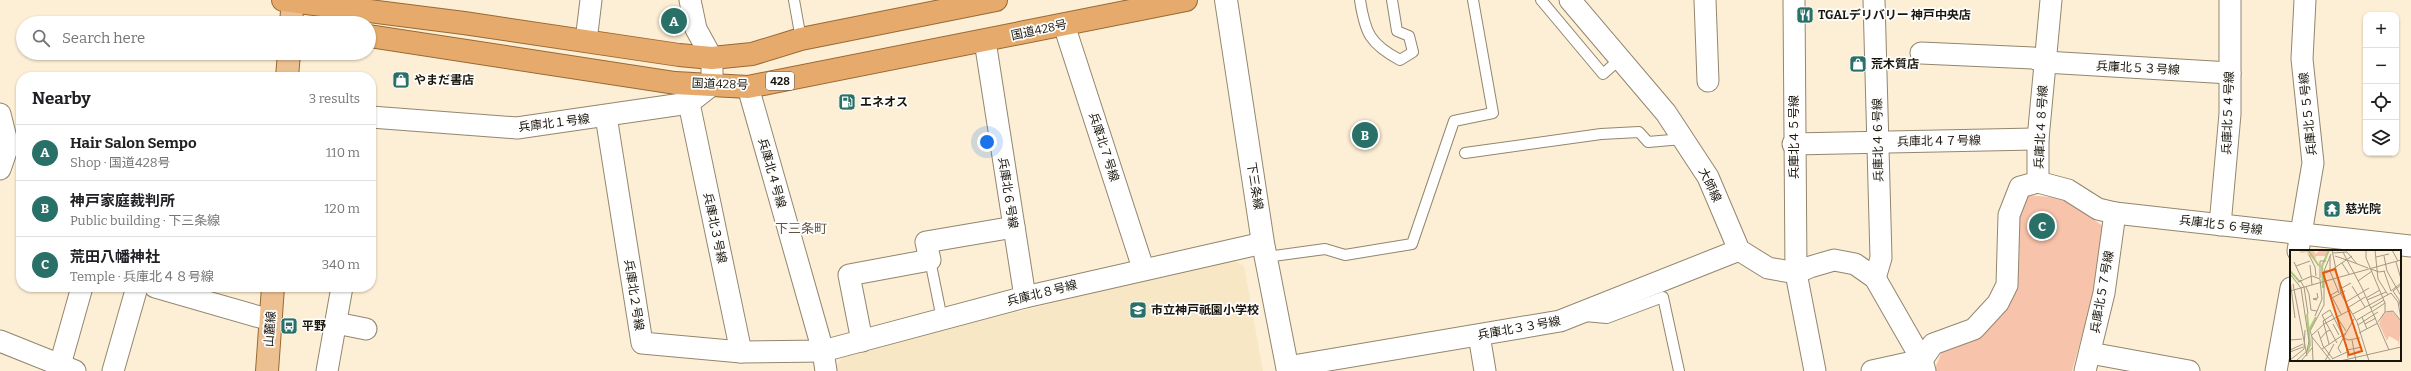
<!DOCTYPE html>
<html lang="en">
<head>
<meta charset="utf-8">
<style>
	:root { --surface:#fff; --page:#f2f2f2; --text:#202124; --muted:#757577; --line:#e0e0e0; --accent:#287068 }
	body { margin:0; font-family:Bitter,"Noto Sans JP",serif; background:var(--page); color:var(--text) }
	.controls { position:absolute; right:12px; top:12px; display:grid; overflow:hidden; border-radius:8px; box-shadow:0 1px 3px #0004 }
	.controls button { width:36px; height:36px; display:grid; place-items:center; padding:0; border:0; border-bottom:1px solid var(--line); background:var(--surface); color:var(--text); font:20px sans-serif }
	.you { position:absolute; left:987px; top:142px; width:14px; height:14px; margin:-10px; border:3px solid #fff; border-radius:50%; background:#1a73e8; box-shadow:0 0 0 6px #1a73e833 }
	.badge { display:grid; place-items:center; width:26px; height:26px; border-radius:50%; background:var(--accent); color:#fff; font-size:13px; font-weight:700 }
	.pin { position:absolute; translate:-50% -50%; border:2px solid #fff; box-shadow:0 1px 4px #0006 }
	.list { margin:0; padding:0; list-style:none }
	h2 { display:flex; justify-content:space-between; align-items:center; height:52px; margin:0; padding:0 16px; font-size:17px }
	h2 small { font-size:13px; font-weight:400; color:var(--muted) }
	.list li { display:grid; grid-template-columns:26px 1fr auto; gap:12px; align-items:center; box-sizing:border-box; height:56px; padding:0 16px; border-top:1px solid var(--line) }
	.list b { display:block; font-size:15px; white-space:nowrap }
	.list p { margin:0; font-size:13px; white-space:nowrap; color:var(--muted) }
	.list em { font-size:13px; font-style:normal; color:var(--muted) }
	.icon { flex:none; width:22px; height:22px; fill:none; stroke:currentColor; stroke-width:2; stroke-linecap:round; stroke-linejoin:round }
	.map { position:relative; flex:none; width:2411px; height:371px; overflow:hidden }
	.search { position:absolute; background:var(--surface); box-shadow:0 1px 3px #0004; left:16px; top:16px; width:360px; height:44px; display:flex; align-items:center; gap:10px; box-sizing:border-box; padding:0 14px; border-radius:22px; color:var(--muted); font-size:15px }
	.panel { position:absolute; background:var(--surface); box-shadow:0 1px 3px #0004; left:16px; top:72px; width:360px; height:220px; border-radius:16px }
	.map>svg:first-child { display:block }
</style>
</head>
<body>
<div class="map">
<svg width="2411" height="371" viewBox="0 0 2411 371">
	<rect width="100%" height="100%" fill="#fdefd5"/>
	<polygon fill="#f8e7c5" points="1231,259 1244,266 1263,371 837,371 837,365 844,355"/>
	<polygon fill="#f8c3ab" points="2027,195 2062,198 2103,226 2094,292 2072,371 1934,371 1942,351 1978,338 2012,300 2017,286 2018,220"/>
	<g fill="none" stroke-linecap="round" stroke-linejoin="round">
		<g stroke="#92866e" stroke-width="12">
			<g id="service">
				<polyline points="794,0 801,39"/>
				<path d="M1360,0c5,33 10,44 40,60l13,-8 -4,-16 -12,-5 -5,-31"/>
				<polyline points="1541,0 1603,74 1620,59"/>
				<polyline points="1465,153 1601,134 1639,132 1648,142 1683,139"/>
				<polyline points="1266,257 1325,249 1345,255 1412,244 1454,121 1493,113 1473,0"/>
				<polyline points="930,260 942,319"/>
				<polyline points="1584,316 1607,318 1663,297 1679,371"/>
			</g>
		</g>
		<g stroke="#92866e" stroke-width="23">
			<g id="minor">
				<polyline points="1570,0 1666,113 1708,177 1739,250 1768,268 1796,273"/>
				<polyline points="1705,0 1708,81"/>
				<polyline points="1794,0 1796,273 1815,371"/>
				<polyline points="1874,0 1881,258 1875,278"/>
				<polyline points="1064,25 1143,268"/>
				<polyline points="586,41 591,0"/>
				<polyline points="985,41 1025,297"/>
				<polyline points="1921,53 2033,58 2045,62 2230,73"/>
				<polyline points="748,87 823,351 826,371"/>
				<polyline points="689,103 741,352"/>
				<polyline points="0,114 8,146 0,169"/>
				<polyline points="606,116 642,343 741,352 823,351 1025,297 1263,243"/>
				<polyline points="371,117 517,128 689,103 712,85 712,58 696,29 690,0"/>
				<polyline points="1793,144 2038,139"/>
				<polyline points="2038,182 2068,190 2098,209 2115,213 2411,246"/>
				<polyline points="2220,225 2230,114 2230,0"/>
				<polyline points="2298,251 2313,163 2302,59 2305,0"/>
				<polyline points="1796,273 1810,267 1834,260 1855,264 1875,278 1922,360 1925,371"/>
				<polyline points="155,287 270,320"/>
				<polyline points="336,323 366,329"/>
				<polyline points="1479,335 1485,371"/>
				<polyline points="0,341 75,371"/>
				<polyline points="862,341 849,275 930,260 926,242 1014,227"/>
				<polyline points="2090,353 2189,371"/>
				<polyline points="60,365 82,287"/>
				<polyline points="1287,367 1560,321 1739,250"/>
				<polyline points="113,371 137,287"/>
				<polyline points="327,371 342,287"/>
				<polyline points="1872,371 1922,360 1933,344 1974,329 1998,303 2007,285 2009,215 2020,187 2038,182 2038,139 2051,0"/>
				<polyline points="2085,371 2104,293 2115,213"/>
				<polyline points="2276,371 2291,288"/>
			</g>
		</g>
		<g stroke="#92866e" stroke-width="24">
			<polyline id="tertiary" points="1226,0 1263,243 1288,371"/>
		</g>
		<g stroke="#9a6932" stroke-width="24">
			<g id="primary">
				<polyline points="291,23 293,0"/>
				<polyline points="287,77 289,53"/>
				<polyline points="267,371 273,287"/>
			</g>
		</g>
		<g stroke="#9a6932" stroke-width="24">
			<g id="trunk">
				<polyline points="283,0 464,23 679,55 712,58 752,54 801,39 996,0"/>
				<polyline points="369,36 675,83 748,87 1186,0"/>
			</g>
		</g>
		<use href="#service" stroke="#fff" stroke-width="10"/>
		<use href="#minor" stroke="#fff" stroke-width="21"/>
		<use href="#tertiary" stroke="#fff" stroke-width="22"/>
		<use href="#primary" stroke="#ecc091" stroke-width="22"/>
		<use href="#trunk" stroke="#e6ab6c" stroke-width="22"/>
	</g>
	<defs>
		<g id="restaurant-square" transform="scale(0.9)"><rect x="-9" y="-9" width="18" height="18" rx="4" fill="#287068" stroke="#fefefe"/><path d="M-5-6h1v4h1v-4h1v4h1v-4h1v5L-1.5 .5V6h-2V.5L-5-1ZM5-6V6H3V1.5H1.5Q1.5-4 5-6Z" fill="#fff"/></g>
		<g id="shop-square" transform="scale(0.9)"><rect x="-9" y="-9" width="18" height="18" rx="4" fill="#287068" stroke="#fefefe"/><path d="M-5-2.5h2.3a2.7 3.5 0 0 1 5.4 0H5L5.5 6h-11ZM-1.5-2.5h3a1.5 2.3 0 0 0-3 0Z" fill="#fff"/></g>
		<g id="fuel-square" transform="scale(0.9)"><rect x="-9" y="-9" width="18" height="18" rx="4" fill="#287068" stroke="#fefefe"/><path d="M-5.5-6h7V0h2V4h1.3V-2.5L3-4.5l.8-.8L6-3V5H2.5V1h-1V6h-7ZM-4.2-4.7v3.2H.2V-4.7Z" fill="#fff"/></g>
		<g id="temple-square" transform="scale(0.9)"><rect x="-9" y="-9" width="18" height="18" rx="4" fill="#287068" stroke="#fefefe"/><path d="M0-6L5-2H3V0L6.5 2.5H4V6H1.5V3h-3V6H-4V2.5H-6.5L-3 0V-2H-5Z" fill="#fff"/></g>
		<g id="school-square" transform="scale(0.9)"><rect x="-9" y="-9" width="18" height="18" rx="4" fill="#287068" stroke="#fefefe"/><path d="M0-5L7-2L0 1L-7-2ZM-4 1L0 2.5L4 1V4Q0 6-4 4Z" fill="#fff"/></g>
		<g id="bus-square" transform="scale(0.9)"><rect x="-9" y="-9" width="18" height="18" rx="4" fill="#287068" stroke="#fefefe"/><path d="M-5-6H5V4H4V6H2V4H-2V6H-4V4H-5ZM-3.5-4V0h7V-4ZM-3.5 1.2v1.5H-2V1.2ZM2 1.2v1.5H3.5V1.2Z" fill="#fff"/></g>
	</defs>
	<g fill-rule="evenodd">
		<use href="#restaurant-square" x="1805" y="15"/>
		<use href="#shop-square" x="1858" y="64"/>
		<use href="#shop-square" x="401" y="80"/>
		<use href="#fuel-square" x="847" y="102"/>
		<use href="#temple-square" x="2332" y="209"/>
		<use href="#school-square" x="1138" y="310"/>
		<use href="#bus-square" x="289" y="326"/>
	</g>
	<g text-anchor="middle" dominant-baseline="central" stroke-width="3.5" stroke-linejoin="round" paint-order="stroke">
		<rect fill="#fefefe" stroke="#5e5b54" stroke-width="1" x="766" y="72" width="28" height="18" rx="3"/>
		<g font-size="11" font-weight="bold" fill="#19150b">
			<text x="780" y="81">428</text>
		</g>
		<g font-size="12" font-weight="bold" fill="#19150b" stroke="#fefefe" text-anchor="start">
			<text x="1818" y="15">TGALデリバリー 神戸中央店</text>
			<text x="1871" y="64">荒木質店</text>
			<text x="414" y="80">やまだ書店</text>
			<text x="860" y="102">エネオス</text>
			<text x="2345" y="209">慈光院</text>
			<text x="1151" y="310">市立神戸祇園小学校</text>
			<text x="302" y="326">平野</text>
		</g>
		<g font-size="12" fill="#19150b" stroke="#fefefe">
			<text transform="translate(1039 30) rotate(-12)">国道428号</text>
			<text transform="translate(2138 68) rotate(3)">兵庫北５３号線</text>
			<text transform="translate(720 84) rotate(2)">国道428号</text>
			<text transform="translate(2228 113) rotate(-88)">兵庫北５４号線</text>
			<text transform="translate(2308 114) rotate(-96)">兵庫北５５号線</text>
			<text transform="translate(554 123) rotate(-7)">兵庫北１号線</text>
			<text transform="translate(2041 127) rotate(-87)">兵庫北４８号線</text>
			<text transform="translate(1794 137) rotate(-90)">兵庫北４５号線</text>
			<text transform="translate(1878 140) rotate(-91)">兵庫北４６号線</text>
			<text transform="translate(1939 141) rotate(-1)">兵庫北４７号線</text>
			<text transform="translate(1104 147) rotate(72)">兵庫北７号線</text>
			<text transform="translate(772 173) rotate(74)">兵庫北４号線</text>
			<text transform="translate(1710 185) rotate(64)">大師線</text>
			<text transform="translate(1255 186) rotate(81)">下三条線</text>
			<text transform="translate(1008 193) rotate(81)">兵庫北６号線</text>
			<text transform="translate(2221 225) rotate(7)">兵庫北５６号線</text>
			<text transform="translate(715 228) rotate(78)">兵庫北３号線</text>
			<text transform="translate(2102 292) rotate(-80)">兵庫北５７号線</text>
			<text transform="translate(1042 293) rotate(-14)">兵庫北８号線</text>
			<text transform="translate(634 295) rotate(81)">兵庫北２号線</text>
			<text transform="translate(1519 328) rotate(-10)">兵庫北３３号線</text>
			<text transform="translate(270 329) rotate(-86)">山麓線</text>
		</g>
		<g font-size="13" fill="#5e533c" stroke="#fefefe">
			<text x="801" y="228">下三条町</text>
		</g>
	</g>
	<g transform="translate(2290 250)">
		<rect width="111" height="111" fill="#fdefd5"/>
		<path d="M9,0h15l1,4 6,-4 9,1 -4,5h-10l-1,4 -8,-6 1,-2 -7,1zM102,61l9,10 -2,25 -1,-5 -9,-5 -2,5 -8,-17 4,-10z" fill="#f8c3ab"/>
		<path fill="none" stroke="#aecb7b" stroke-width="2" d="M18,0l11,16M0,21l10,11M33,38l-1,-22 7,-16M17,64l3,31 -3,7M19,80l7,-13"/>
		<path fill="none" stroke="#a29884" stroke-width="1" d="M42,0l9,44 16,28 12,39M76,0v8l19,45v9M85,0l3,29 10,16M102,0l6,11M53,2l4,8 21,8M43,3l14,-1 10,12M41,4l-7,17v34l-14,26 2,6 19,24M19,5l6,12 1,9M40,6v15l9,22M45,6l12,4 15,28 27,62M94,6l3,15 14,25M86,7l13,-3M4,12l8,17M106,12l5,17M52,13l7,11M20,15l2,20M6,16l14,-5M81,19l8,3 6,-1M34,21h6l22,-15M94,21l7,20M0,24l11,14 8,53 -2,10 -11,10M30,28v-17h6M0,30l5,38M10,30l4,7 4,27M68,31l14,-10M8,32l14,-6 8,3 2,20 -7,17M3,34l14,72M111,35l-8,6 6,9 2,10M62,36l13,21M16,37l3,7 2,16 6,1M50,39l11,-6M0,41l111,-31M48,41l-7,4 10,19M101,41l10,-8M101,43l7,9 3,17M42,48l13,-7M76,48l14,-8M27,50l-4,-1 5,-1 -1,-5M77,50l19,-8M56,52l23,-14M59,57l16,-10M81,58l13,-8M40,60l14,28 4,2 12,-2M40,60l-8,5 15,28M83,61l12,-8M95,62l8,-1 8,10M63,64l38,-21M47,67l9,14M72,67l5,12M67,70l15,-9M88,72l7,-10M43,74l6,11M75,74l11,-6M68,75l20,-13M28,81l5,15 10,13M69,83l19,-10M21,86l13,-12 26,-14M22,87l1,24M31,88l5,-6 -3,-11 9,-6M0,90l12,-1M62,90l4,21M39,94l-3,-12 4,-2M56,94l2,14M32,99l24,-16 8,-14M0,100l13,-6M57,100l15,-3M0,102l13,-5M51,103l-3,-5 8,-15M42,109l15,-7M0,110l14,-11 1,-19M11,111l11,-13M35,111l9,-17M50,111l61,-14"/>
		<path fill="#e8590c" fill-opacity="0.15" stroke="#e8590c" stroke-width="2" d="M45,19l27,82 -13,4 -26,-82z"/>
		<rect width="111" height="111" fill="none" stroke="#19150b" stroke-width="2"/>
	</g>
</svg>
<div class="controls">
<button>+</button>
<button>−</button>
<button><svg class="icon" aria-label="locate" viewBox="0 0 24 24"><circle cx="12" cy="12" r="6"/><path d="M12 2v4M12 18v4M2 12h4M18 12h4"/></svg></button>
<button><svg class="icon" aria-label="layers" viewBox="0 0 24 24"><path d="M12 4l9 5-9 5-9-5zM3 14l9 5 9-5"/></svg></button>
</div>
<div class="you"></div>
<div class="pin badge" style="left:674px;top:21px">A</div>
<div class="pin badge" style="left:1365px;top:135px">B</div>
<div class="pin badge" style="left:2042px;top:226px">C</div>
<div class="search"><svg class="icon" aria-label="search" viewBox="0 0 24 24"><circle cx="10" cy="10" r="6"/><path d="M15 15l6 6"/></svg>Search here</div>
<section class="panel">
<h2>Nearby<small>3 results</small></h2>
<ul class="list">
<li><span class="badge">A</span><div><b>Hair Salon Sempo</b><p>Shop · 国道428号</p></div><em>110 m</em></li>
<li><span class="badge">B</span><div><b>神戸家庭裁判所</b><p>Public building · 下三条線</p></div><em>120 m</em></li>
<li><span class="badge">C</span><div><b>荒田八幡神社</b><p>Temple · 兵庫北４８号線</p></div><em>340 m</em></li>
</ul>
</section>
</div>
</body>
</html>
